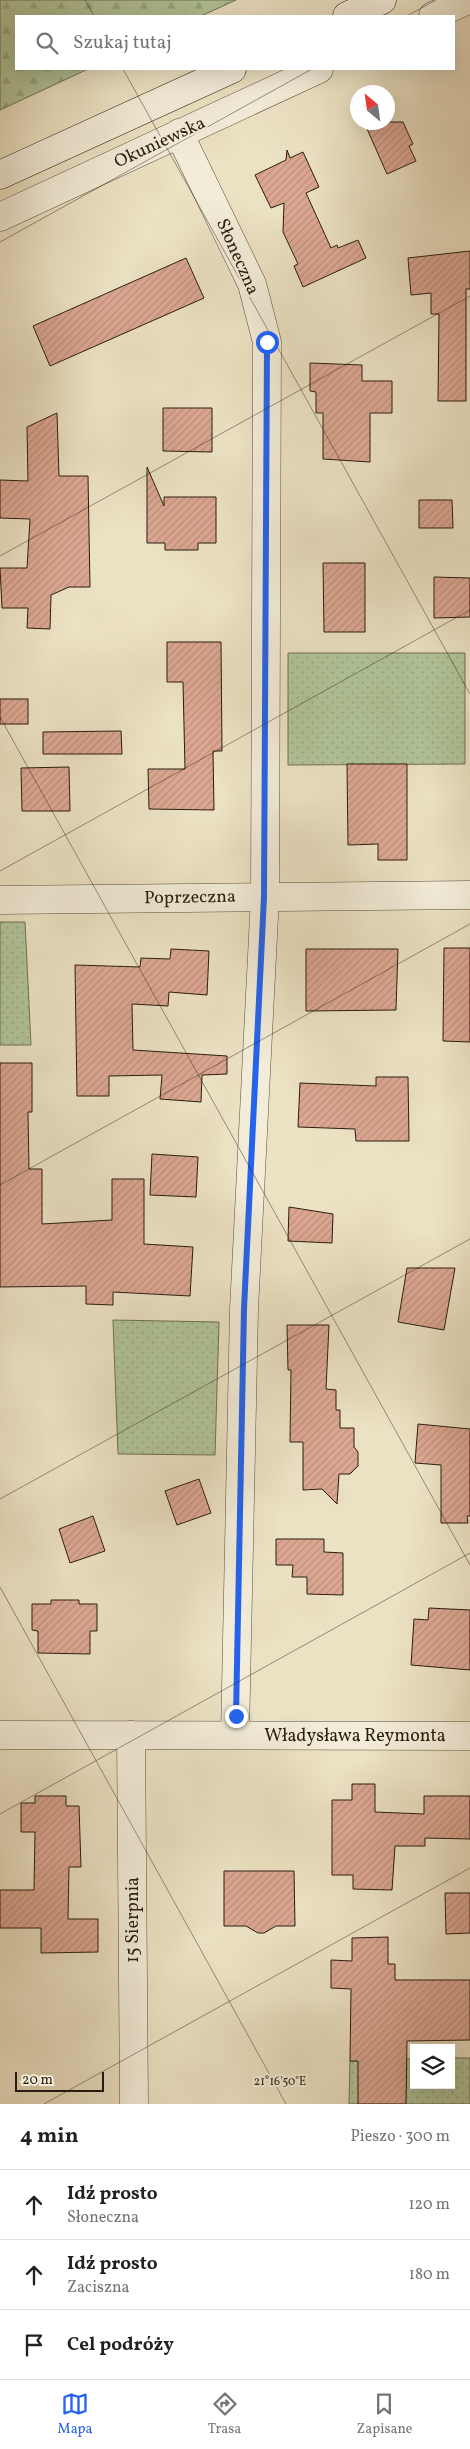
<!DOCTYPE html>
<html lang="pl">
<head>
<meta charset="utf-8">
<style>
	:root { --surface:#fff; --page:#f2f2f2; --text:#202124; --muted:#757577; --line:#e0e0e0; --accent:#2563eb }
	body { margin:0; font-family:Vollkorn,serif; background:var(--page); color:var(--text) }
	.controls { position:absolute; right:15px; bottom:15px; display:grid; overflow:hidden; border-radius:0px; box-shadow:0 5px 20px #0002 }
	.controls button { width:45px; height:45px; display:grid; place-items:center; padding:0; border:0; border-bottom:1px solid var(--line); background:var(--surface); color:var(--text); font:25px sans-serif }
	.compass { position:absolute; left:350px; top:85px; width:45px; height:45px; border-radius:50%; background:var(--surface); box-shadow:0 5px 20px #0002; rotate:331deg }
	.scale { position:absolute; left:15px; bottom:12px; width:89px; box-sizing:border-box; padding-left:5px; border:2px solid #2a1d10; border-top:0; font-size:14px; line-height:18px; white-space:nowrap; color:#2a1d10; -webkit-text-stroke:4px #f2ecd8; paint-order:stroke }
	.stop { position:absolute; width:15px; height:15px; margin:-11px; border:4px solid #2563eb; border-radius:50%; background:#fff }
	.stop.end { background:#2563eb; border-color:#fff; box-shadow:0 1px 5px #0008 }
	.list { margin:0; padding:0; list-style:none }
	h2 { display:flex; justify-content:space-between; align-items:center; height:65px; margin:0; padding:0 20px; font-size:21px }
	h2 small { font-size:16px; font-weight:400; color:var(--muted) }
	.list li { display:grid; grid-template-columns:32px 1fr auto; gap:15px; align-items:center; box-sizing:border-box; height:70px; padding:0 20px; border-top:1px solid var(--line) }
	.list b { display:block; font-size:19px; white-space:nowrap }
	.list p { margin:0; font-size:16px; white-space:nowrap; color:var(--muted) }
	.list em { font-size:16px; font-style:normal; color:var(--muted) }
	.icon { flex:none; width:28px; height:28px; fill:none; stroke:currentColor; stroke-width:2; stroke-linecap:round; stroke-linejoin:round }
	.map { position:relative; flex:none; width:470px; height:2104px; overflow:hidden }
	.search { position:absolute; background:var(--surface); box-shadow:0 5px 20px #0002; left:15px; right:15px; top:15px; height:55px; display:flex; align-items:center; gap:12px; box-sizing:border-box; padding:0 18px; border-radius:0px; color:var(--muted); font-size:19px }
	.sheet { height:275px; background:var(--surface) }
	nav { display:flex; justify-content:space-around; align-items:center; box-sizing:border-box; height:70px; border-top:1px solid var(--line); background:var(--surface); font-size:14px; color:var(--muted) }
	nav a { display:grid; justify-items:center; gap:2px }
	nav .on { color:var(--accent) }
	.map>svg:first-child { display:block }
</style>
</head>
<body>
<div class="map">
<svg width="470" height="2104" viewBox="0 0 470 2104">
	<defs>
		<pattern id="grass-dots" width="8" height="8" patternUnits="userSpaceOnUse" patternTransform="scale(1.25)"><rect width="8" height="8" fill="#b1c499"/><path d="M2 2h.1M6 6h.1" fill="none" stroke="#98a883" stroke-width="1.8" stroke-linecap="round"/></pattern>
		<pattern id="forest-firs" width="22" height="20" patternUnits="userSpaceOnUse" patternTransform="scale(1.25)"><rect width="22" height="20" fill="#b1c499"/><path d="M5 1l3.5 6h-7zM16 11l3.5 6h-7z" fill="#98a883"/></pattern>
		<pattern id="building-hatch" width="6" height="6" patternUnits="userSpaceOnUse" patternTransform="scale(1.25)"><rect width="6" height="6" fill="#dca792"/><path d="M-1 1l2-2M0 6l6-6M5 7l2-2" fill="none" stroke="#bd8f7d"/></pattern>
	</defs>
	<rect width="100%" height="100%" fill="#ebe1c3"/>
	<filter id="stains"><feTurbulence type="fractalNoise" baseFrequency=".004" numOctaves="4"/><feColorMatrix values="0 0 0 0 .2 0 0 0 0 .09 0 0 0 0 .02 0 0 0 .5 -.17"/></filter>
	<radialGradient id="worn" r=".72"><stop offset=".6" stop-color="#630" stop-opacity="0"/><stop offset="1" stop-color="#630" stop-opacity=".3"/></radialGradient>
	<g fill="url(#grass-dots)" stroke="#6e7054">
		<polygon points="288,653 465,653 465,764 288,765"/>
		<polygon points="0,922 25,922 31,1045 0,1045"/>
		<polygon points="113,1320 219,1322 215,1455 118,1454"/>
		<polygon points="451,2058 470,2058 470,2104 349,2104 350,2061 414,2059 414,2085 451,2085"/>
	</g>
	<polygon fill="url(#forest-firs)" stroke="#6e7054" points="0,0 236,0 201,16 16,16 16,69 88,69 0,110"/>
	<g fill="url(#building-hatch)" stroke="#2a1d10">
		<polygon points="364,122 403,122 413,144 409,146 416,161 387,174"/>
		<polygon points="287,150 290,158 303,152 319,187 306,193 331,248 337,245 338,248 358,240 366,258 303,287 294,266 298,264 283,232 284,203 271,208 255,175 286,160"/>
		<polygon points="470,251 470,289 466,289 466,401 438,401 439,314 431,314 431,293 411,295 408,258"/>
		<polygon points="186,258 204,298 50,366 33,326"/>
		<polygon points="310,363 362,365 362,381 392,381 392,413 370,413 370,462 323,459 323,413 316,413 316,392 310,391"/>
		<polygon points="163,408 212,408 212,452 163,451"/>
		<polygon points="57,413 59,476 88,476 90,587 69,587 51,595 50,629 27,628 28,608 2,608 0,568 27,568 30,519 0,518 0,480 28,481 27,427"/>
		<polygon points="147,467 164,506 164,497 216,497 216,543 198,543 198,550 165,550 165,543 147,543"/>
		<polygon points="419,500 452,500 453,528 419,528"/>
		<polygon points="323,563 365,563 365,632 324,632"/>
		<polygon points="434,577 470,578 470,617 434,618"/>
		<polygon points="167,642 221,642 222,751 213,751 214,810 149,809 148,769 185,769 183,682 167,682"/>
		<rect x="0" y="699" width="28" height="25"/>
		<polygon points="121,731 122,754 43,754 43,732"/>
		<polygon points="347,764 407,764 407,860 378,860 378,844 348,845"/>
		<polygon points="69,767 70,811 22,811 21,768"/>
		<polygon points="444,948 470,948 470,1042 443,1041"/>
		<polygon points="171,949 209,951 207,995 169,992 168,1006 132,1004 133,1050 227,1056 227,1074 202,1075 201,1102 160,1099 162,1075 109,1076 109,1096 77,1096 75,965 140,967 141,958 170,959"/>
		<polygon points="306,949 398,949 396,1010 306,1011"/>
		<polygon points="0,1063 32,1063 32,1112 28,1112 29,1169 42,1169 42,1224 112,1220 112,1179 144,1179 144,1244 193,1247 190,1296 113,1292 113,1305 86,1304 86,1286 0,1287"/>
		<polygon points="376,1077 408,1077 409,1141 356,1141 355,1129 298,1127 300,1083 376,1086"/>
		<polygon points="152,1154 198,1157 196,1197 150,1195"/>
		<polygon points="289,1207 333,1214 332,1243 288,1241"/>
		<polygon points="407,1268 455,1268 444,1330 398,1322"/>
		<polygon points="287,1325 329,1325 326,1389 336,1390 336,1410 340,1410 340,1428 354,1428 354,1447 358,1452 358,1466 350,1474 339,1474 337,1504 322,1489 303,1490 303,1442 290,1442 291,1370 288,1370"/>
		<polygon points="418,1424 470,1429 470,1516 467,1516 468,1523 441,1523 441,1465 415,1463"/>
		<polygon points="199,1479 211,1513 177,1525 165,1491"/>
		<polygon points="93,1516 105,1551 70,1563 59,1529"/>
		<polygon points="276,1539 324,1539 324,1552 343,1553 343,1595 307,1594 307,1577 292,1577 293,1565 276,1565"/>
		<polygon points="51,1600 79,1600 79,1604 97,1604 97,1631 90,1631 90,1654 38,1653 38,1631 32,1630 32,1604 51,1604"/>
		<polygon points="429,1608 470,1610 470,1670 411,1665 414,1619 428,1620"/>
		<polygon points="352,1784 375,1784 375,1812 424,1814 424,1796 470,1796 470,1839 425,1838 425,1846 395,1846 392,1890 353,1889 353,1875 332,1875 332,1800 352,1800"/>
		<polygon points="35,1796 66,1796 66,1806 79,1806 81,1867 69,1867 68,1919 98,1919 98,1952 41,1953 41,1928 0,1928 0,1890 34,1890 35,1832 21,1832 21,1803 35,1803"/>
		<polygon points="224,1871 294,1871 295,1926 276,1926 264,1933 258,1933 246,1926 224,1926"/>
		<polygon points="445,1893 470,1893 470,1933 446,1934"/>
		<polygon points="388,1937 388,1964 395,1964 395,1980 470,1980 470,2040 407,2041 406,2104 358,2104 358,2061 350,2061 351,1989 331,1988 331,1960 352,1961 352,1938"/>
	</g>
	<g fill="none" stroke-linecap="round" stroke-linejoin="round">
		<g stroke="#5a4e3d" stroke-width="29">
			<g id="minor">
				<polyline points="433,16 468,0"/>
				<polyline points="179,133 252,284 267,342 265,897 244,1309 235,1735"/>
				<polyline points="0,217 319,69"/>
				<polyline points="0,900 470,895"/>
				<polyline points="0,1735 470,1736"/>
				<polyline points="131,1735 134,2104"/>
			</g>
		</g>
		<g stroke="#2a1d10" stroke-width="29">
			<g id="secondary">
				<polyline points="347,16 382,0"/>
				<polyline points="0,175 232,69"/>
			</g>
		</g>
		<use href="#minor" stroke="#f2ecd8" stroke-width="28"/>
		<use href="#secondary" stroke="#f2ecd8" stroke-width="28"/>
	</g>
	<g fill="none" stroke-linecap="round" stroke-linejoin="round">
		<polyline stroke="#2563eb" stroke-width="6" points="236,1716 244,1309 264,897 267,342"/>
	</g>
	<path fill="none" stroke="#2a1d10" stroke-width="1" stroke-opacity="0.45" d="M85,0l9,16M407,16l29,-16M123,69l347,625M0,242l312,-173M0,556l470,-260M0,717l470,848M0,871l470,-261M0,1185l470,-261M0,1499l470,-260M0,1587l286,517M0,1814l470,-261M44,2104l426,-236"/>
	<g text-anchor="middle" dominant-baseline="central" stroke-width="4.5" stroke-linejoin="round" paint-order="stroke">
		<g font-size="18" fill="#2a1d10" stroke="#f2ecd8">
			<text transform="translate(160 143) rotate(-25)">Okuniewska</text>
			<text transform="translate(237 257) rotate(66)">Słoneczna</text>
			<text transform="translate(190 898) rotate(-1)">Poprzeczna</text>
			<text x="355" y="1736">Władysława Reymonta</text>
			<text transform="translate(133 1920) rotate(-90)">15 Sierpnia</text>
		</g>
	</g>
	<g font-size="12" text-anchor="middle" fill="#2a1d10" stroke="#f2ecd8" stroke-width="4.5" stroke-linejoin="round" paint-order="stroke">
		<text x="280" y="2085">21°16'50"E</text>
	</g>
	<rect width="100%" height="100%" filter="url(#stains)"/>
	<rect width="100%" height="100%" fill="url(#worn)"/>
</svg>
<div class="controls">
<button><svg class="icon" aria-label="layers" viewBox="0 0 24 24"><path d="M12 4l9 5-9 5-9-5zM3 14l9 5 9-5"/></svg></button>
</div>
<svg class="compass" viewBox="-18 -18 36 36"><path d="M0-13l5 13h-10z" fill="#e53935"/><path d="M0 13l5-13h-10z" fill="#757577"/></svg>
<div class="scale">20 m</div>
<div class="stop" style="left:267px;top:342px"></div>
<div class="stop end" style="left:236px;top:1716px"></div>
<div class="search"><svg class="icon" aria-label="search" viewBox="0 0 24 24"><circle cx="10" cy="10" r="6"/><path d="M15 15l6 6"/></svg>Szukaj tutaj</div>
</div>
<section class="sheet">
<h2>4 min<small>Pieszo · 300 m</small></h2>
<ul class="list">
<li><svg class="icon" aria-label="ahead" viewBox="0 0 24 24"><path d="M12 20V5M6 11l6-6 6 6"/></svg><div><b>Idź prosto</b><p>Słoneczna</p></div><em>120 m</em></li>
<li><svg class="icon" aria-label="ahead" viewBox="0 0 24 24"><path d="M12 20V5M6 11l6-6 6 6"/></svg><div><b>Idź prosto</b><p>Zaciszna</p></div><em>180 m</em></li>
<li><svg class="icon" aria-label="arrive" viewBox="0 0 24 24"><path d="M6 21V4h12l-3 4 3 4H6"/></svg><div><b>Cel podróży</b></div></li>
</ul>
</section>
<nav>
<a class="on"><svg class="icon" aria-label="map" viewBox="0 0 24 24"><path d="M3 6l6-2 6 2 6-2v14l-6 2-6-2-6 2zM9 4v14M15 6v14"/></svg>Mapa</a>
<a><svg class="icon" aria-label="directions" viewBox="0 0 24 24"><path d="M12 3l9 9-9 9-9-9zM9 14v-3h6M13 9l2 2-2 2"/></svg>Trasa</a>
<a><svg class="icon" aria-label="saved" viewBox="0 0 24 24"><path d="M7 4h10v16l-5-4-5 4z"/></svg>Zapisane</a>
</nav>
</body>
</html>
